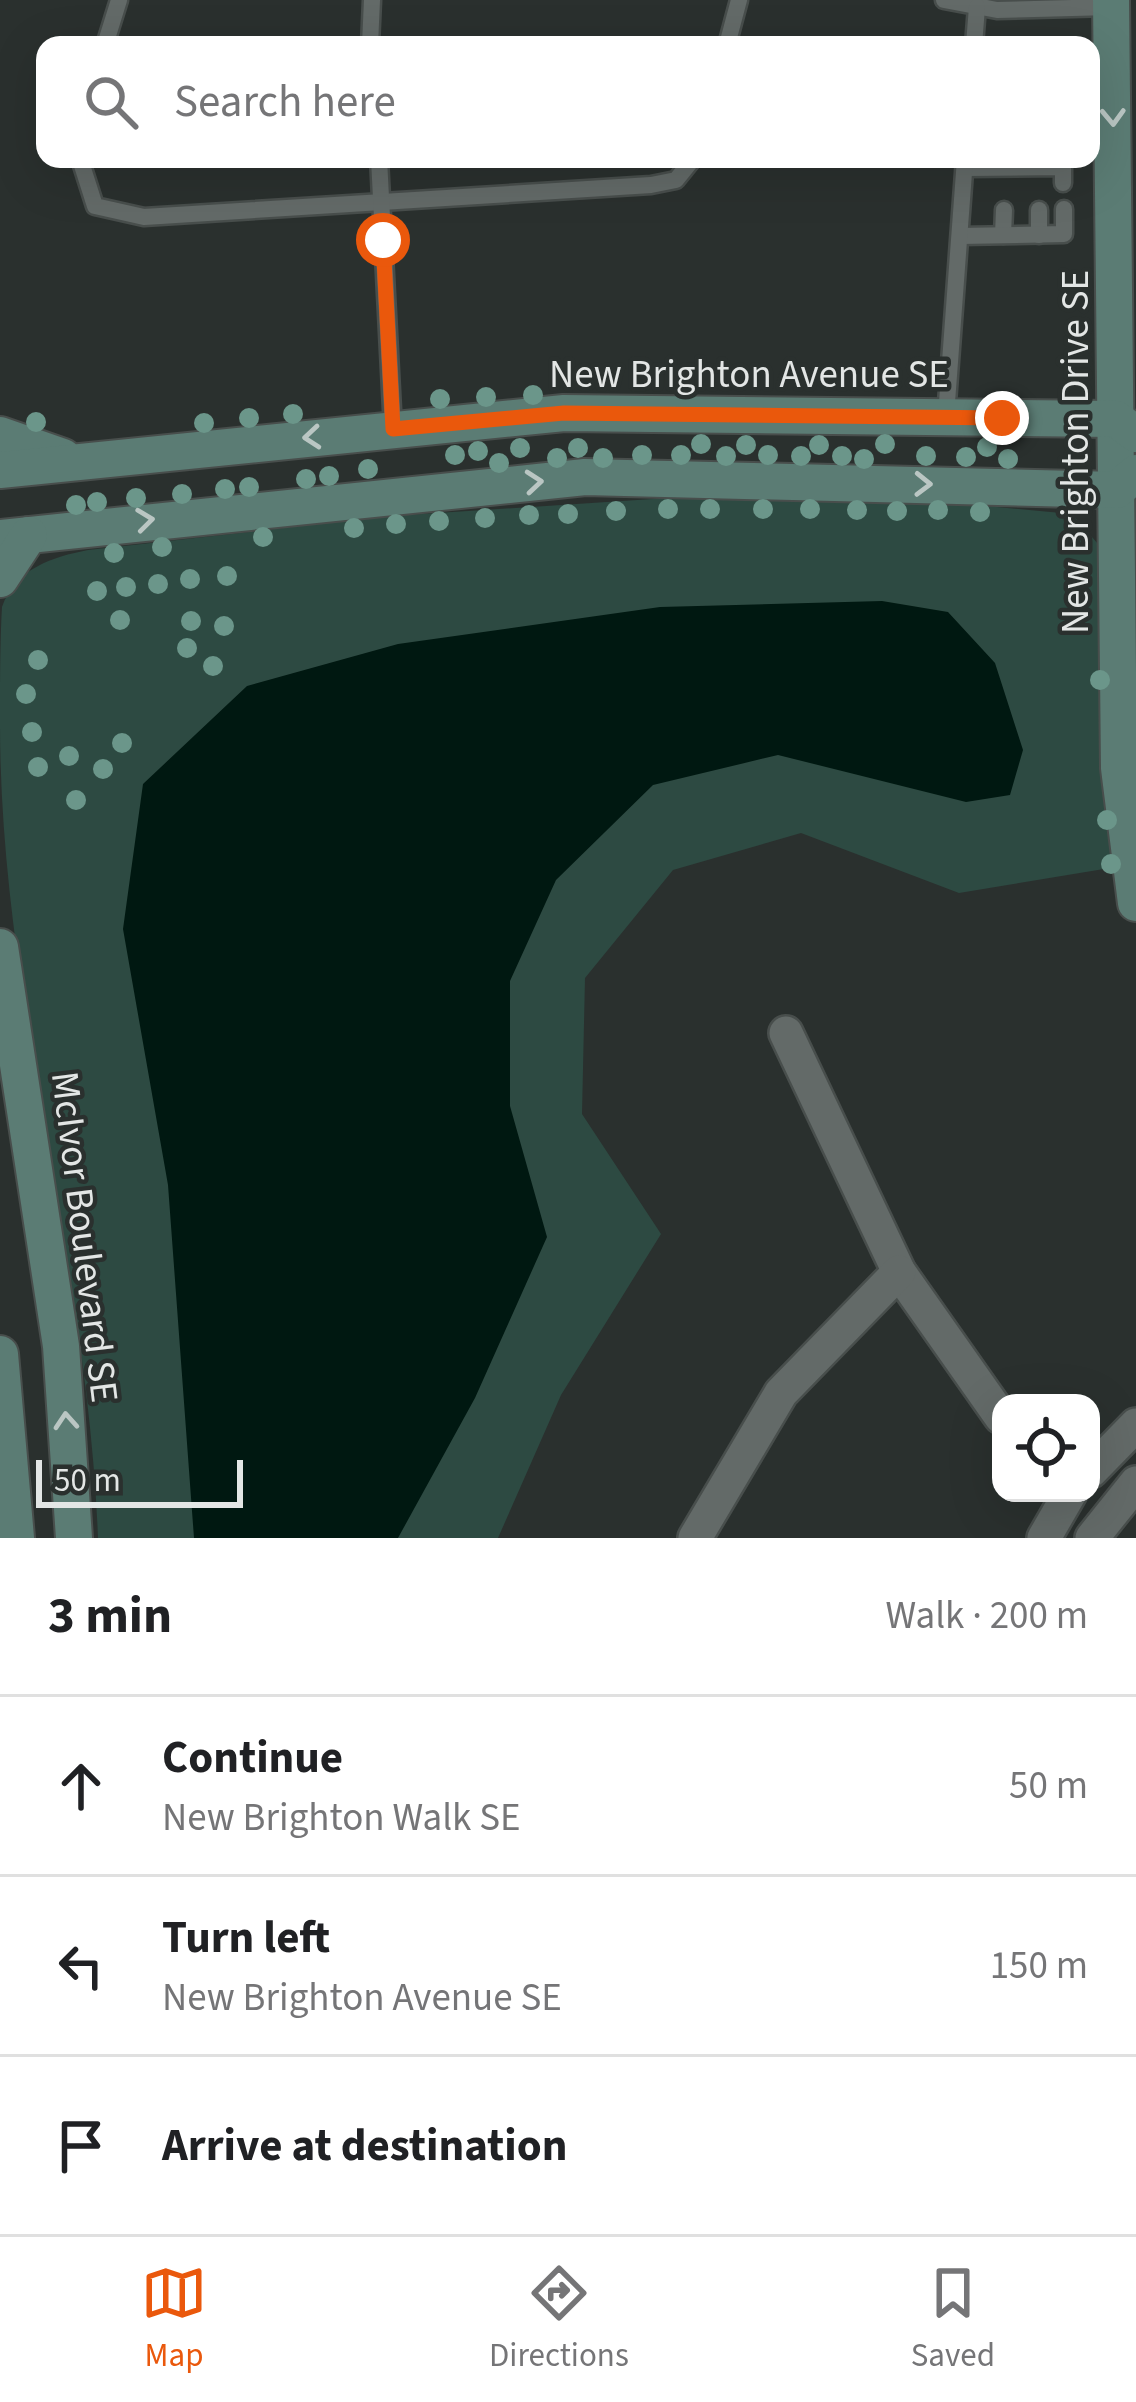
<!DOCTYPE html>
<html lang="en">
<head>
<meta charset="utf-8">
<style>
	:root { --surface:#fff; --page:#f2f2f2; --text:#202124; --muted:#757577; --line:#e0e0e0; --accent:#ea580c }
	body { margin:0; font-family:"Source Sans 3",sans-serif; background:var(--page); color:var(--text) }
	.controls { position:absolute; right:36px; bottom:36px; display:grid; overflow:hidden; border-radius:24px; box-shadow:0 12px 48px #0002 }
	.controls button { width:108px; height:108px; display:grid; place-items:center; padding:0; border:0; border-bottom:3px solid var(--line); background:var(--surface); color:var(--text); font:60px sans-serif }
	.scale { position:absolute; left:36px; bottom:30px; width:207px; box-sizing:border-box; padding-left:12px; border:6px solid #e3e6e5; border-top:0; font-size:33px; line-height:42px; white-space:nowrap; color:#e3e6e5; -webkit-text-stroke:9px #2a302e; paint-order:stroke }
	.stop { position:absolute; width:36px; height:36px; margin:-27px; border:9px solid #ea580c; border-radius:50%; background:#fff }
	.stop.end { background:#ea580c; border-color:#fff; box-shadow:0 3px 12px #0008 }
	.list { margin:0; padding:0; list-style:none }
	h2 { display:flex; justify-content:space-between; align-items:center; height:156px; margin:0; padding:0 48px; font-size:51px }
	h2 small { font-size:39px; font-weight:400; color:var(--muted) }
	.list li { display:grid; grid-template-columns:78px 1fr auto; gap:36px; align-items:center; box-sizing:border-box; height:180px; padding:0 48px; border-top:3px solid var(--line) }
	.list b { display:block; font-size:45px; white-space:nowrap }
	.list p { margin:0; font-size:39px; white-space:nowrap; color:var(--muted) }
	.list em { font-size:39px; font-style:normal; color:var(--muted) }
	.icon { flex:none; width:66px; height:66px; fill:none; stroke:currentColor; stroke-width:2; stroke-linecap:round; stroke-linejoin:round }
	.map { position:relative; flex:none; width:1136px; height:1538px; overflow:hidden }
	.search { position:absolute; background:var(--surface); box-shadow:0 12px 48px #0002; left:36px; right:36px; top:36px; height:132px; display:flex; align-items:center; gap:30px; box-sizing:border-box; padding:0 42px; border-radius:24px; color:var(--muted); font-size:45px }
	.sheet { height:696px; background:var(--surface) }
	nav { display:flex; justify-content:space-around; align-items:center; box-sizing:border-box; height:168px; border-top:3px solid var(--line); background:var(--surface); font-size:33px; color:var(--muted) }
	nav a { display:grid; justify-items:center; gap:6px }
	nav .on { color:var(--accent) }
	.map>svg:first-child { display:block }
</style>
</head>
<body>
<div class="map">
<svg width="1136" height="1538" viewBox="0 0 1136 1538">
	<rect width="100%" height="100%" fill="#2a302e"/>
	<path fill="#2d4a42" d="M698,496l245,6 129,12 26,30 7,33 11,290 -157,26 -158,-60 -128,37 -88,108 -3,136 79,120 -100,161 -63,143h-400c-10,-272 -98,-541 -98,-813 0,-35 0,-85 2,-118 13,-38 50,-50 86,-57l303,-34z"/>
	<polygon fill="#001811" points="882,601 948,612 995,663 1023,750 1010,795 966,802 778,755 653,785 556,880 510,981 510,1106 547,1237 475,1398 398,1538 194,1538 168,1185 123,929 143,784 247,686 398,644 660,607"/>
	<g fill="none" stroke-linecap="round" stroke-linejoin="round">
		<g stroke="#484e4c" stroke-width="21">
			<g id="lane">
				<polyline points="944,0 997,10 1110,7"/>
				<polyline points="105,45 119,0"/>
				<polyline points="370,45 372,0"/>
				<polyline points="727,45 739,0"/>
				<polyline points="974,45 977,7"/>
				<polyline points="80,159 95,206 144,217 651,185 676,180 693,159"/>
				<polyline points="379,159 393,429"/>
				<polyline points="965,168 1063,167 1063,183"/>
				<polyline points="1039,210 1039,235"/>
				<polyline points="1003,235 1004,210"/>
				<polyline points="960,236 1064,234 1064,209"/>
				<polyline points="946,416 965,159"/>
			</g>
		</g>
		<g stroke="#484e4c" stroke-width="38">
			<g id="street">
				<polyline points="786,1033 899,1272 1001,1417"/>
				<polyline points="1091,1471 1136,1425"/>
				<polyline points="695,1538 781,1393 899,1272"/>
				<polyline points="1044,1538 1070,1493"/>
				<polyline points="1092,1538 1136,1483"/>
			</g>
		</g>
		<g stroke="#484e4c" stroke-width="40">
			<g id="secondary">
				<polyline points="1111,0 1119,768 1136,903"/>
				<polyline points="0,435 63,457"/>
				<polyline points="0,470 564,413 1116,419 1136,434"/>
				<polyline points="0,538 585,477 1117,490 1136,473"/>
				<polyline points="0,579 29,535"/>
				<polyline points="0,947 61,1346 74,1538"/>
				<polyline points="0,1354 16,1538"/>
			</g>
		</g>
		<use href="#lane" stroke="#636a68" stroke-width="16"/>
		<use href="#street" stroke="#636a68" stroke-width="33"/>
		<use href="#secondary" stroke="#5b7c74" stroke-width="36"/>
	</g>
	<g fill="#6b968a">
		<circle cx="533" cy="395" r="10"/>
		<circle cx="486" cy="397" r="10"/>
		<circle cx="440" cy="399" r="10"/>
		<circle cx="293" cy="414" r="10"/>
		<circle cx="249" cy="418" r="10"/>
		<circle cx="36" cy="422" r="10"/>
		<circle cx="204" cy="423" r="10"/>
		<circle cx="701" cy="444" r="10"/>
		<circle cx="885" cy="444" r="10"/>
		<circle cx="746" cy="445" r="10"/>
		<circle cx="819" cy="445" r="10"/>
		<circle cx="987" cy="447" r="10"/>
		<circle cx="520" cy="448" r="10"/>
		<circle cx="578" cy="448" r="10"/>
		<circle cx="478" cy="451" r="10"/>
		<circle cx="455" cy="455" r="10"/>
		<circle cx="642" cy="455" r="10"/>
		<circle cx="681" cy="455" r="10"/>
		<circle cx="768" cy="455" r="10"/>
		<circle cx="726" cy="456" r="10"/>
		<circle cx="801" cy="456" r="10"/>
		<circle cx="842" cy="456" r="10"/>
		<circle cx="926" cy="456" r="10"/>
		<circle cx="966" cy="457" r="10"/>
		<circle cx="557" cy="458" r="10"/>
		<circle cx="603" cy="458" r="10"/>
		<circle cx="864" cy="459" r="10"/>
		<circle cx="1008" cy="459" r="10"/>
		<circle cx="499" cy="463" r="10"/>
		<circle cx="368" cy="469" r="10"/>
		<circle cx="329" cy="476" r="10"/>
		<circle cx="306" cy="479" r="10"/>
		<circle cx="249" cy="487" r="10"/>
		<circle cx="225" cy="489" r="10"/>
		<circle cx="182" cy="494" r="10"/>
		<circle cx="136" cy="498" r="10"/>
		<circle cx="97" cy="502" r="10"/>
		<circle cx="76" cy="505" r="10"/>
		<circle cx="668" cy="509" r="10"/>
		<circle cx="710" cy="509" r="10"/>
		<circle cx="763" cy="509" r="10"/>
		<circle cx="810" cy="509" r="10"/>
		<circle cx="857" cy="510" r="10"/>
		<circle cx="938" cy="510" r="10"/>
		<circle cx="616" cy="511" r="10"/>
		<circle cx="897" cy="511" r="10"/>
		<circle cx="980" cy="512" r="10"/>
		<circle cx="568" cy="514" r="10"/>
		<circle cx="529" cy="515" r="10"/>
		<circle cx="485" cy="518" r="10"/>
		<circle cx="439" cy="521" r="10"/>
		<circle cx="396" cy="524" r="10"/>
		<circle cx="354" cy="528" r="10"/>
		<circle cx="263" cy="537" r="10"/>
		<circle cx="162" cy="547" r="10"/>
		<circle cx="114" cy="553" r="10"/>
		<circle cx="227" cy="576" r="10"/>
		<circle cx="190" cy="579" r="10"/>
		<circle cx="158" cy="584" r="10"/>
		<circle cx="126" cy="587" r="10"/>
		<circle cx="97" cy="591" r="10"/>
		<circle cx="120" cy="620" r="10"/>
		<circle cx="191" cy="621" r="10"/>
		<circle cx="224" cy="626" r="10"/>
		<circle cx="187" cy="648" r="10"/>
		<circle cx="38" cy="660" r="10"/>
		<circle cx="213" cy="666" r="10"/>
		<circle cx="1100" cy="680" r="10"/>
		<circle cx="26" cy="694" r="10"/>
		<circle cx="32" cy="732" r="10"/>
		<circle cx="122" cy="743" r="10"/>
		<circle cx="69" cy="756" r="10"/>
		<circle cx="38" cy="767" r="10"/>
		<circle cx="103" cy="769" r="10"/>
		<circle cx="76" cy="800" r="10"/>
		<circle cx="1107" cy="820" r="10"/>
		<circle cx="1111" cy="864" r="10"/>
	</g>
	<defs><path id="oneway-chevron" d="M-2-3.5L2.5 0L-2 3.5" fill="none" stroke-width="1.6" stroke-linecap="round" stroke-linejoin="round" transform="scale(3)"/></defs>
	<g stroke="#bac6c3">
		<use href="#oneway-chevron" transform="translate(1113 117) rotate(88)"/>
		<use href="#oneway-chevron" transform="translate(312 437) rotate(175)"/>
		<use href="#oneway-chevron" transform="translate(534 482) rotate(-5)"/>
		<use href="#oneway-chevron" transform="translate(923 484) rotate(1)"/>
		<use href="#oneway-chevron" transform="translate(145 520) rotate(-7)"/>
		<use href="#oneway-chevron" transform="translate(66 1421) rotate(-94)"/>
	</g>
	<g fill="none" stroke-linecap="round" stroke-linejoin="round">
		<polyline stroke="#ea580c" stroke-width="15" points="383,240 393,429 564,413 1002,418"/>
	</g>
	<g text-anchor="middle" dominant-baseline="central" stroke-width="9" stroke-linejoin="round" paint-order="stroke">
		<g font-size="39" fill="#e3e6e5" stroke="#2a302e">
			<text x="749" y="375">New Brighton Avenue SE</text>
			<text transform="translate(1076 452) rotate(-90)">New Brighton Drive SE</text>
			<text transform="translate(84 1237) rotate(83)">McIvor Boulevard SE</text>
		</g>
	</g>
</svg>
<div class="controls">
<button><svg class="icon" aria-label="locate" viewBox="0 0 24 24"><circle cx="12" cy="12" r="6"/><path d="M12 2v4M12 18v4M2 12h4M18 12h4"/></svg></button>
</div>
<div class="scale">50 m</div>
<div class="stop" style="left:383px;top:240px"></div>
<div class="stop end" style="left:1002px;top:418px"></div>
<div class="search"><svg class="icon" aria-label="search" viewBox="0 0 24 24"><circle cx="10" cy="10" r="6"/><path d="M15 15l6 6"/></svg>Search here</div>
</div>
<section class="sheet">
<h2>3 min<small>Walk · 200 m</small></h2>
<ul class="list">
<li><svg class="icon" aria-label="ahead" viewBox="0 0 24 24"><path d="M12 20V5M6 11l6-6 6 6"/></svg><div><b>Continue</b><p>New Brighton Walk SE</p></div><em>50 m</em></li>
<li><svg class="icon" aria-label="left" viewBox="0 0 24 24"><path d="M17 20v-9H6M10 6l-5 5 5 5"/></svg><div><b>Turn left</b><p>New Brighton Avenue SE</p></div><em>150 m</em></li>
<li><svg class="icon" aria-label="arrive" viewBox="0 0 24 24"><path d="M6 21V4h12l-3 4 3 4H6"/></svg><div><b>Arrive at destination</b></div></li>
</ul>
</section>
<nav>
<a class="on"><svg class="icon" aria-label="map" viewBox="0 0 24 24"><path d="M3 6l6-2 6 2 6-2v14l-6 2-6-2-6 2zM9 4v14M15 6v14"/></svg>Map</a>
<a><svg class="icon" aria-label="directions" viewBox="0 0 24 24"><path d="M12 3l9 9-9 9-9-9zM9 14v-3h6M13 9l2 2-2 2"/></svg>Directions</a>
<a><svg class="icon" aria-label="saved" viewBox="0 0 24 24"><path d="M7 4h10v16l-5-4-5 4z"/></svg>Saved</a>
</nav>
</body>
</html>
